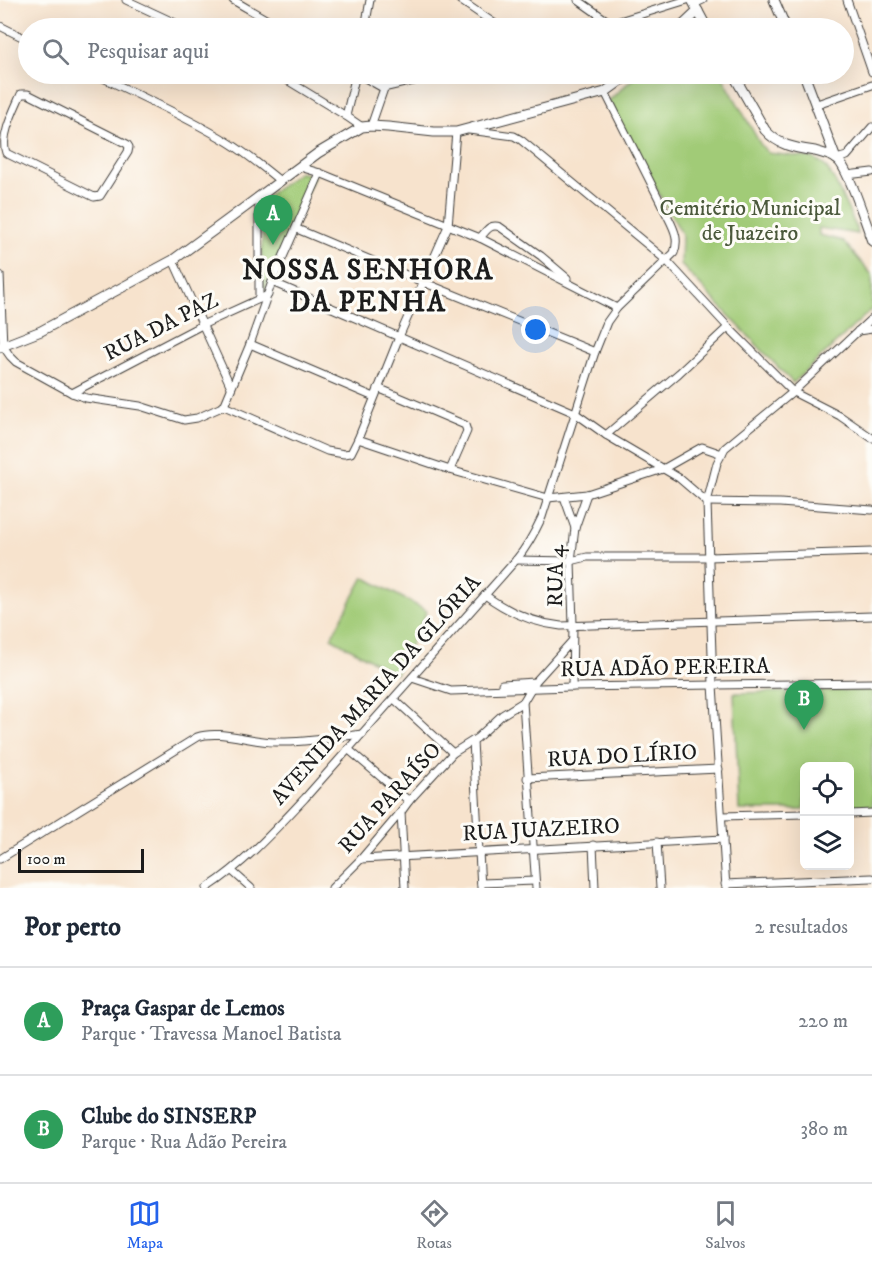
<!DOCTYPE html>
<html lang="pt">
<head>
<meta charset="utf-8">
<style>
	:root { --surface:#fff; --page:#f6f6f7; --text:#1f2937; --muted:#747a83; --line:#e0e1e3; --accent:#2563eb }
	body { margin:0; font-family:"IM FELL DW Pica",serif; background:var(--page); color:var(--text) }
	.controls { position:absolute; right:18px; bottom:18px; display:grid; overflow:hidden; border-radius:9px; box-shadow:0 6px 24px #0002 }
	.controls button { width:54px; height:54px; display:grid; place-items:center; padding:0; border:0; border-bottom:2px solid var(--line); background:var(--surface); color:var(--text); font:30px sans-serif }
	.scale { position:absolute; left:18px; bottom:15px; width:126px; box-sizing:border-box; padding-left:6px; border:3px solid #1c1c1c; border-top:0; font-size:16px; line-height:21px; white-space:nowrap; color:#1c1c1c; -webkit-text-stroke:4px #fdfcf7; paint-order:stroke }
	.you { position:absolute; left:536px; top:330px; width:21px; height:21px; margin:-15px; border:4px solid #fff; border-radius:50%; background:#1a73e8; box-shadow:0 0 0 9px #1a73e833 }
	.badge { display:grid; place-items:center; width:39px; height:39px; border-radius:50%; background:var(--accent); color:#fff; font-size:20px; font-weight:700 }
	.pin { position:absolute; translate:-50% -50px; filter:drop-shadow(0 2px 3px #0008) }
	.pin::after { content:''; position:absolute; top:32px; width:21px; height:18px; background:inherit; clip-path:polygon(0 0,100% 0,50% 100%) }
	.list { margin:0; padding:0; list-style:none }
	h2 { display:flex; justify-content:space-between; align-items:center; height:78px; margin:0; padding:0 24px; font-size:26px }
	h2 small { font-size:20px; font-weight:400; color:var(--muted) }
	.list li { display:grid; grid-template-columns:39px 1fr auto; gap:18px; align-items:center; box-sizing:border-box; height:108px; padding:0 24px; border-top:2px solid var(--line) }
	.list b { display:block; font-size:22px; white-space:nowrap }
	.list p { margin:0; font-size:20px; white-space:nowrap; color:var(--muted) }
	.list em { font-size:20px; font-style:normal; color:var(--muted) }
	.icon { flex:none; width:33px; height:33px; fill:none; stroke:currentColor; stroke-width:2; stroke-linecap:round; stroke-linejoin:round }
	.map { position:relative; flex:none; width:872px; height:888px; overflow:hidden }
	.search { position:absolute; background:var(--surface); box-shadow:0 6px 24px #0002; left:18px; right:18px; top:18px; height:66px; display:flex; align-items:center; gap:15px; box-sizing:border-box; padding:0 21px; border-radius:33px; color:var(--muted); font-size:22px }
	.sheet { height:294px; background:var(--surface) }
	nav { display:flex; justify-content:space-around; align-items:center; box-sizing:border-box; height:84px; border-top:2px solid var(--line); background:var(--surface); font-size:16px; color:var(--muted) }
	nav a { display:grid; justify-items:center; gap:3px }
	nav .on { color:var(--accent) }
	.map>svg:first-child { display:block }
</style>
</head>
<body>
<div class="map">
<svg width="872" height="888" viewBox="0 0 872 888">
	<rect width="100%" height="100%" fill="#fdfcf7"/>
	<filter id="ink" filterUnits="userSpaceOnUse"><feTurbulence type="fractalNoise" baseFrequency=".0167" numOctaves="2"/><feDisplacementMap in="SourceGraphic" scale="12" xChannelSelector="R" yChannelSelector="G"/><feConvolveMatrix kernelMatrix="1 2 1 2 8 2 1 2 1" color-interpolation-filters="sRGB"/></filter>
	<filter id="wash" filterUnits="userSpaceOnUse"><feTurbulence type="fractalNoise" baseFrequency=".008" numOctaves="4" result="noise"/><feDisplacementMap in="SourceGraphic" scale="24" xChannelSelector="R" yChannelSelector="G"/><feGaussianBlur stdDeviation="1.35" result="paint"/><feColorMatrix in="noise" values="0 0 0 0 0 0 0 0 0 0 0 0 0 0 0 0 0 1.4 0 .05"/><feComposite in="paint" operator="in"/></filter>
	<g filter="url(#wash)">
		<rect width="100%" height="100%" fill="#f7e3cd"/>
		<g fill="#a1cb77" stroke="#5e744a" stroke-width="1.5">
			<polygon points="393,74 438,74 389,83"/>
			<polygon points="638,74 721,74 761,145 768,153 813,158 825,166 834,179 857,229 858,234 819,228 819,235 843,241 872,275 872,309 793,383 681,265 682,234 607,102"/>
			<polygon points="299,172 314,176 265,291 261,290 263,200 266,197"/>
			<polygon points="364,577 427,611 396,674 331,638"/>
			<polygon points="872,690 872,809 850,810 850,766 804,766 804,810 739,810 734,693"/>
		</g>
	</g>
	<g filter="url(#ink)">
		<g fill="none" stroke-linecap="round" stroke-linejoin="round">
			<g stroke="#3d3a37" stroke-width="9">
				<g id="street">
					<polyline points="126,0 186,28"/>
					<polyline points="233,0 281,28"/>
					<polyline points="460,0 501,28"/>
					<polyline points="578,0 612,24"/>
					<polyline points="847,0 872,72"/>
					<polyline points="694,4 703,0"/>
					<polyline points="367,21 381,28"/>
					<polyline points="0,26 28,40"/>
					<polyline points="365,28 370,0"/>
					<polyline points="597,28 687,0"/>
					<path d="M95,74c45,22 90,42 133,68 18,11 35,25 52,39"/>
					<polyline points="277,74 346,116 362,127"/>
					<polyline points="358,74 383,88"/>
					<polyline points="383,88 443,74"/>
					<path d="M21,94h7l99,50 2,3 -1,5 -28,44 -6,1 -88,-44c-6,-16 8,-43 15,-59z"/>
					<polyline points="817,104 872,85"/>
					<polyline points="346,116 356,74"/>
					<polyline points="371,126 389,74"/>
					<polyline points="469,130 514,136 521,140 667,261 728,327 793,392 840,416 872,438"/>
					<polyline points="836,159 847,156 872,127"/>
					<polyline points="300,167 320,173 480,238 617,308"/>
					<polyline points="847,175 872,172"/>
					<polyline points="297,229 423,282 595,352"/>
					<path d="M480,238c6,-7 10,-15 20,-11l41,29 26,22"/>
					<polyline points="173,260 231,387"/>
					<polyline points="0,275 3,346 10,356 16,362 72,393 86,398 140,406 184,420 197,418 224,406"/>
					<polyline points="272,282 575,413 606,435 679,478 707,502 780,503 872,510"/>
					<polyline points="259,299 259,197"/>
					<polyline points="858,331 872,329"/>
					<polyline points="250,344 374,397"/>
					<polyline points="378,388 465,425 467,431 450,470"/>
					<polyline points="72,393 202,325 268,295"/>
					<polyline points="224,406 327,451 344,454 351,453 358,439 399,337 448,226 456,132"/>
					<polyline points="224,406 250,344 272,282 320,173"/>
					<polyline points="606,435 679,373 728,327"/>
					<polyline points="358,439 450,470 548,498 587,494 663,469 702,447 722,454"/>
					<polyline points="564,497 575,528"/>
					<polyline points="516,560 571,561 587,557 709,557 872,552"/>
					<path d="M485,595c23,17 48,28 76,31l311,-10"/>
					<polyline points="412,678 451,691 572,687 872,683"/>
					<polyline points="502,684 535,682"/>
					<polyline points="572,687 573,625 571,561 575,528 587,494"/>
					<polyline points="394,699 453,753"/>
					<polyline points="523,702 536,888"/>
					<polyline points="473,741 481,888"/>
					<polyline points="348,749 409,801"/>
					<polyline points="527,778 719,769"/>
					<polyline points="401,812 405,888"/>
					<polyline points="850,814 872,813"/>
					<polyline points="722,816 804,814"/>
					<polyline points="657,842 660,888"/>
					<polyline points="593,845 595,888"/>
					<path d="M0,859l197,-122c23,-8 53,5 78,5 29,1 59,-5 88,-8"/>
					<polyline points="361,859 723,839"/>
					<polyline points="232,871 251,888"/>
					<polyline points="481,883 535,881"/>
					<polyline points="725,884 872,878"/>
					<path d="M207,888c37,-24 67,-57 98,-90l211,-238c11,-13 19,-28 26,-43l53,-165 12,-30 10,-14 57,-55c5,-13 1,-22 -5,-34l-64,-127"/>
					<polyline points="332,888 361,859 401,812 409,801 453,753 477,738 502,715 523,702 535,682 572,641"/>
					<polyline points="726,888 713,685 707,502 717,463 725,448 793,392 872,318"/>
				</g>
			</g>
			<g stroke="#3d3a37" stroke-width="11">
				<g id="secondary">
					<polyline points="692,0 707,28"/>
					<polyline points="774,0 786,28"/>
					<polyline points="680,28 698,11"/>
					<path d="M733,74l32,56c14,16 30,18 50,21 7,2 16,4 22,8 11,9 26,56 32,72v2l3,8"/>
					<polyline points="804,74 836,159"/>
					<polyline points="0,347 41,331 173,260 225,222 318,153 362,127 371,126 388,127 434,132 456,132 605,92 630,74"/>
				</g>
			</g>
			<use href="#street" stroke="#fff" stroke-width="7"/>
			<use href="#secondary" stroke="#fff" stroke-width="9"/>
		</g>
	</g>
	<g text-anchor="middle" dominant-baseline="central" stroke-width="6" stroke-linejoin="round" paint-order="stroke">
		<g font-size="22" fill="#4b593c" stroke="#fdfcf7">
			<text x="750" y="208">Cemitério Municipal<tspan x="750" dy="25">de Juazeiro</tspan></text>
		</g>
		<g font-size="22" fill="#1c1c1c" stroke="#fdfcf7">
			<text transform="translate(161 327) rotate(-27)">RUA DA PAZ</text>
			<text transform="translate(556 576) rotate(-89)">RUA 4</text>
			<text transform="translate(665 668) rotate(-1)">RUA ADÃO PEREIRA</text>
			<text transform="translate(376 690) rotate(-48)">AVENIDA MARIA DA GLÓRIA</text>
			<text transform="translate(622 756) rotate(-3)">RUA DO LÍRIO</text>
			<text transform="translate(390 798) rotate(-48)">RUA PARAÍSO</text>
			<text transform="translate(541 830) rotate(-3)">RUA JUAZEIRO</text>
		</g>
		<g font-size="28" font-weight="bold" letter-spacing="1.5" fill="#1c1c1c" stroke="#fdfcf7">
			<text x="368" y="270">NOSSA SENHORA<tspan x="368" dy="32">DA PENHA</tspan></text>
		</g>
	</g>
</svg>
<div class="controls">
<button><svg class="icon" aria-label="locate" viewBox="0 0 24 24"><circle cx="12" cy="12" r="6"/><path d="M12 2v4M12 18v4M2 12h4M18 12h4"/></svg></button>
<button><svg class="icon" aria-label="layers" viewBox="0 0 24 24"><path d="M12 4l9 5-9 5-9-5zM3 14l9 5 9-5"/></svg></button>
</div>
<div class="scale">100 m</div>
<div class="you"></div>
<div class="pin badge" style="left:273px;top:245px;background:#2e9e5b">A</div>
<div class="pin badge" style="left:804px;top:730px;background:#2e9e5b">B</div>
<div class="search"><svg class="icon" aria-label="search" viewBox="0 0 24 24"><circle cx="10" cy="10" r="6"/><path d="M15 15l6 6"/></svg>Pesquisar aqui</div>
</div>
<section class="sheet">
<h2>Por perto<small>2 resultados</small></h2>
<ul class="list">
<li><span class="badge" style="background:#2e9e5b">A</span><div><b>Praça Gaspar de Lemos</b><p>Parque · Travessa Manoel Batista</p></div><em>220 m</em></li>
<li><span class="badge" style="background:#2e9e5b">B</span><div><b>Clube do SINSERP</b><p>Parque · Rua Adão Pereira</p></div><em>380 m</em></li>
</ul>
</section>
<nav>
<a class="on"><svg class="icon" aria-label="map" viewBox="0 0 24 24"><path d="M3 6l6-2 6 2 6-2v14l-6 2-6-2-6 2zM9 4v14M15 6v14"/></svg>Mapa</a>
<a><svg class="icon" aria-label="directions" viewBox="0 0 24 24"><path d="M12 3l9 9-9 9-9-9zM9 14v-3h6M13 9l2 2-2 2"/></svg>Rotas</a>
<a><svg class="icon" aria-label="saved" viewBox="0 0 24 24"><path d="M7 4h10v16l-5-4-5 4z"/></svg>Salvos</a>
</nav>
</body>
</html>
